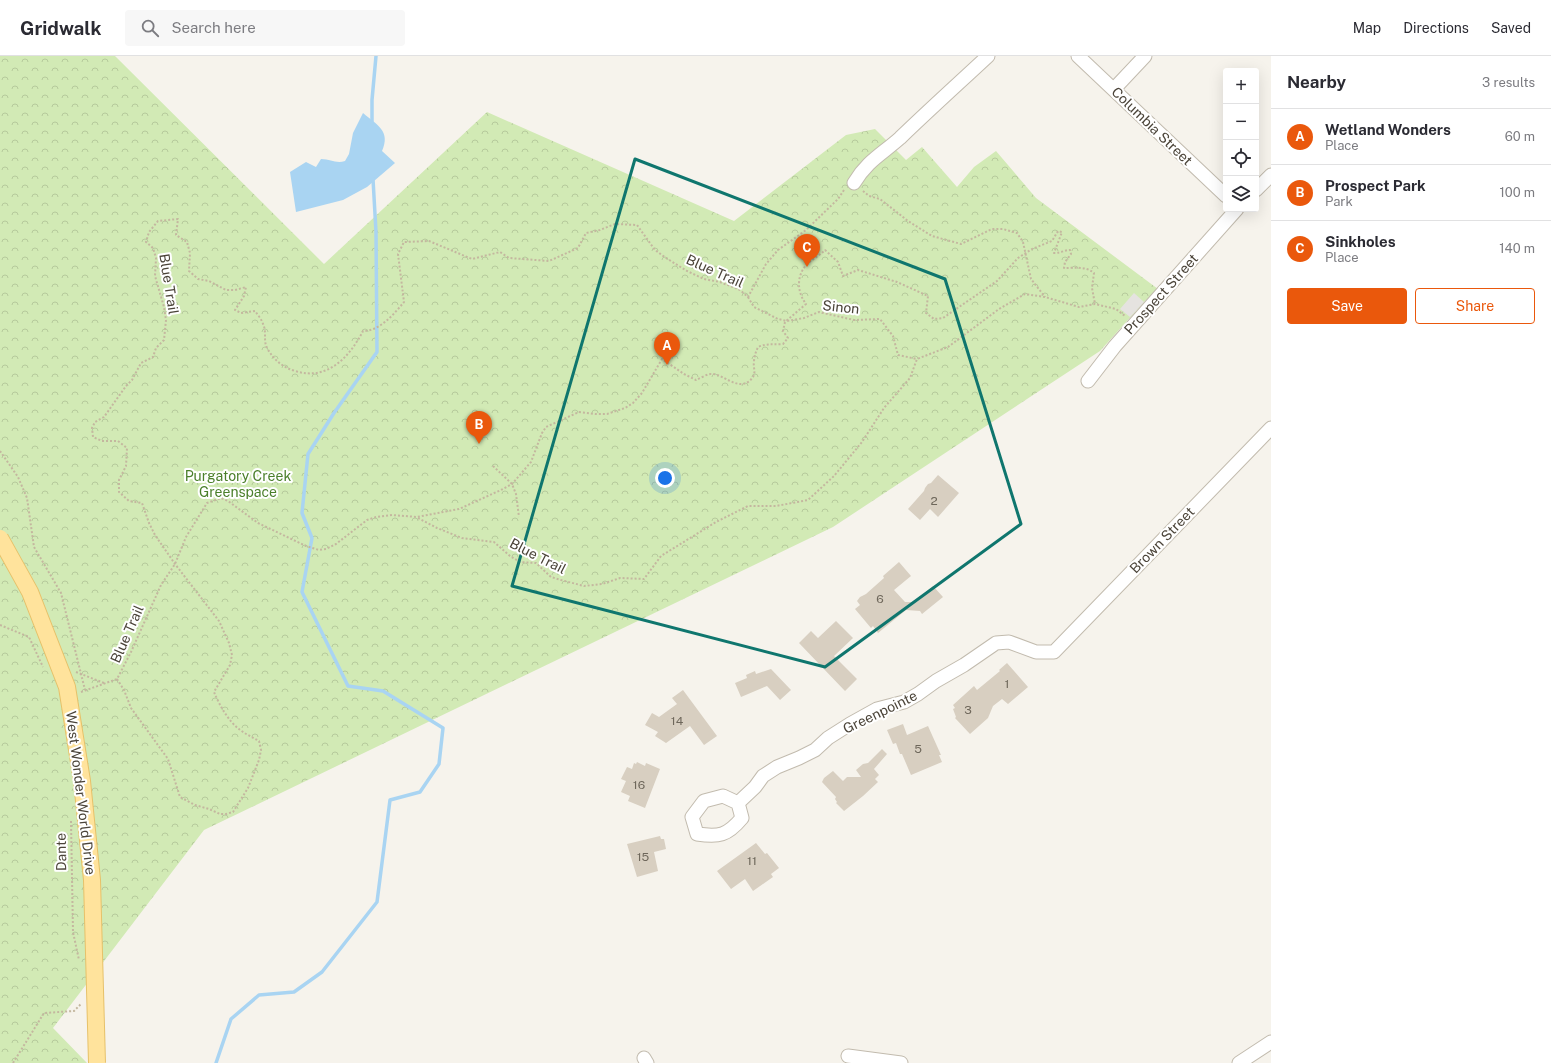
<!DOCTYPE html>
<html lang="en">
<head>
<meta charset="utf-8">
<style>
	:root { --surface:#fff; --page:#f7f7f7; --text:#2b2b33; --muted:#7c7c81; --line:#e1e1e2; --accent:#ea580c }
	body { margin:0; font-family:"Public Sans",sans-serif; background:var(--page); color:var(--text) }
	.controls { position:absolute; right:12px; top:12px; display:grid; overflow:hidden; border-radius:4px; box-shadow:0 4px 16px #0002 }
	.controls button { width:36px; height:36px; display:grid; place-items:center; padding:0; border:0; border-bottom:1px solid var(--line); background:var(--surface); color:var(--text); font:20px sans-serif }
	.you { position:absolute; left:665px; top:422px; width:14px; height:14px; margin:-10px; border:3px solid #fff; border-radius:50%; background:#1a73e8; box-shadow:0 0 0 6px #1a73e833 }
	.badge { display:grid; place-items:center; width:26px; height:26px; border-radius:50%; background:var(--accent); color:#fff; font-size:13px; font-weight:700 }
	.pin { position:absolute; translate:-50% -33px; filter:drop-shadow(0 1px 2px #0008) }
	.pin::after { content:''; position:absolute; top:21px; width:14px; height:12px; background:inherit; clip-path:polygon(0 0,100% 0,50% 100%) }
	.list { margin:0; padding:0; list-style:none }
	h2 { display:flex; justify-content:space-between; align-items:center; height:52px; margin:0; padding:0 16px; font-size:17px }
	h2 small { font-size:13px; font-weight:400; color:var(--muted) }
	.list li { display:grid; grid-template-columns:26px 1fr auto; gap:12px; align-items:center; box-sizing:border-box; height:56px; padding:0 16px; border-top:1px solid var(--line) }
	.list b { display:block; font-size:15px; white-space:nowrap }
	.list p { margin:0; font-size:13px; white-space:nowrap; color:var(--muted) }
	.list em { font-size:13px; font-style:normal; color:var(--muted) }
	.actions { display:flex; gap:8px; padding:12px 16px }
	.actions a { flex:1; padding:9px 0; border:1px solid var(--accent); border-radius:4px; text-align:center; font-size:14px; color:var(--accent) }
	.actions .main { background:var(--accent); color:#fff }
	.icon { flex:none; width:22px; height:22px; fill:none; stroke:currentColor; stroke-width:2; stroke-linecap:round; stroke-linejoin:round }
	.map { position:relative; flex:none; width:1271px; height:1007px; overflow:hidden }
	header { display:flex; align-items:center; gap:24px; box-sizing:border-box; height:56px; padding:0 20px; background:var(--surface); border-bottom:1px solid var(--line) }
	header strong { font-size:19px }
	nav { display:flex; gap:22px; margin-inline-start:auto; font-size:14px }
	.search { width:280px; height:36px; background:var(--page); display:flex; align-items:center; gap:10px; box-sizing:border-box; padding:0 14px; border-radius:4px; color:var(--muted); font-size:15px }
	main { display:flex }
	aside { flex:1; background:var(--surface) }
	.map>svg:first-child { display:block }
</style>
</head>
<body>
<header>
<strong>Gridwalk</strong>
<div class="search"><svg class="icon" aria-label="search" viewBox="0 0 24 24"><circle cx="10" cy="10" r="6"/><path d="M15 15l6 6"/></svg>Search here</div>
<nav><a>Map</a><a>Directions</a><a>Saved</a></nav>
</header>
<main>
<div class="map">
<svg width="1271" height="1007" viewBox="0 0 1271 1007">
	<defs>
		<pattern id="park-crowns" width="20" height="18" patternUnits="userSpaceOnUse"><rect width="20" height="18" fill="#d2eab5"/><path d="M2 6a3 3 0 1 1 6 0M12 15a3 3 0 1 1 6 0" fill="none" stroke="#b6ca9c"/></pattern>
	</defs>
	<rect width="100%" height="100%" fill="#f6f3ec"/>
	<polygon fill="url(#park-crowns)" points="0,0 115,0 324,208 487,56 734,165 846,79 875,73 906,104 922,91 957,131 974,111 996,95 1036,142 1158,233 1144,246 1100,295 833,471 204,774 53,972 87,1007 0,1007"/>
	<polygon fill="#e5e3e0" points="1134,237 1144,246 1130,261 1120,253"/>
	<path fill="#a9d4f2" d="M363,57c14,12 28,18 19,38l13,12 -28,24 -24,13 -47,12 -6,-40 16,-10 10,5 5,-8c10,0 15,5 24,2l4,-7 4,-21z"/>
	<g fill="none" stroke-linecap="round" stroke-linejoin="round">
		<g stroke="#a9d4f2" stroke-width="3.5">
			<polyline points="372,67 372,44 376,0"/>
			<polyline points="216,1007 231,963 259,939 294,936 322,916 377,846 390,744 420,736 439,708 443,672 383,635 348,630 302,536 312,482 302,457 308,398 334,357 377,296 376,176 373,123"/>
		</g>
	</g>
	<g fill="#d8cfc1">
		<polygon points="938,419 959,437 938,461 930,453 920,464 908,453 924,435 925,432 928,428 931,427"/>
		<polygon points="899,506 911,520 894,534 905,546 914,546 933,530 943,541 922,558 920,555 906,554 878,577 873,570 871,572 855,553 860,549 857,545 860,541 866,538 884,522 883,520"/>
		<polygon points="836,565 853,582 834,600 857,623 845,635 799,587 811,575 818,582"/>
		<polygon points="1007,607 1028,631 1008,648 1002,643 993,650 988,662 970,678 955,662 956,661 953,653 955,652 953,649 974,630 977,634 1000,615 999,614"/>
		<polygon points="771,613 791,634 780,644 767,630 741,641 735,627 747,622 746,619 755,615 756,618"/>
		<polygon points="683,634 717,680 704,689 690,670 666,687 655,680 658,676 645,669 652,657 659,661 677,648 672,642"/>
		<polygon points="903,668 907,679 928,670 941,699 939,699 942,706 911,719 902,698 900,698 896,687 893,688 887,674"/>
		<polygon points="882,693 887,698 874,713 879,719 875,723 878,726 863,740 844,755 836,747 837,746 835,743 836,741 822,726 824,722 833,715 843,725 847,721 861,721 856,714 863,708 868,707"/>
		<polygon points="637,706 645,710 646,707 660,713 645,752 628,745 630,740 621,736 626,725 621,723 627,711 632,713 634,707 636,708"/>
		<polygon points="660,780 661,783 664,783 666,793 654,796 658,815 637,821 627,788"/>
		<polygon points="756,787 765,798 767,797 779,812 771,818 773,821 753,835 745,823 731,833 717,815"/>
	</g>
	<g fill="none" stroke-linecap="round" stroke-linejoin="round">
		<g stroke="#c2bbae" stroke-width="15">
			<g id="minor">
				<polyline points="1078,0 1226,140"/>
				<polyline points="1114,33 1145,0"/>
				<path d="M854,127c13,-22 28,-29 46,-45 29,-28 59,-55 88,-82"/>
				<polyline points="1256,134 1271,119"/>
				<polyline points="1088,325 1115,290 1237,153"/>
				<path d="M738,747l4,15c-15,18 -23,19 -45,16l-5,-17 12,-16 19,-5 15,7 17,-16 8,-11 14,-9 22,-9 16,-8 13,-12 22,-14 27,-15 27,-7 14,-8 18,-13 28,-16 32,-22 13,-1 27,10h18l217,-224"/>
				<polyline points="848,1000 901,1007"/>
				<polyline points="644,1002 647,1007"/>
				<polyline points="1239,1007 1271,986"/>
			</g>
		</g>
		<g stroke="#c4b79f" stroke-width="2" stroke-dasharray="2 2" stroke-linecap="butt">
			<polyline points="863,135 869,140 880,143 908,165 932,180 961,188 992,173 1003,173 1017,177 1023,186 1031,223 1045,241"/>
			<polyline points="748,241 754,251 778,263 787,265 804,262 819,256 854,264 880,263 893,280 898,299 917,303"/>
			<polyline points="0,395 18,421 27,442 34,491 61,537 85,634"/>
			<polyline points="493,410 512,428 516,438 519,461"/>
			<polyline points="418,462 437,472 462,482 494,486 510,500 520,506 536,507 551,521 561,524 584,530 602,528 620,522 644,523 661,500 716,466 748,450 776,450 808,444 834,420 862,386 884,352 910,322 917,303 948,291 999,253 1025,238 1045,241 1079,251 1095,248 1116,253 1125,260"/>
			<polyline points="0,569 29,581 43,611"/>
			<polyline points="76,616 104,627"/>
			<path d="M117,623l7,11 7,18 37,51 12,38 15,8 14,4 11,5h6l7,-2 15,-24 11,-28 2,-10 -2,-9c-7,-4 -14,-7 -20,-12 -11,-8 -20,-25 -25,-37l16,-27 2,-10 -3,-12 -10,-22 -44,-57 -20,-29 -6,-12 -7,-20 -13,-2 -10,-9v-12l7,-14 1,-18 -9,-7h-16l-9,-4 -1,-9 3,-6 9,-5 22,-31 6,-6 9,-17 12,-6 3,-9 8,-8 2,-20 -2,-13 -9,-31 1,-18 -3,-10 -7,-6 3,-10 9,-11 20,-2 -2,16 11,7 3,11 -1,18 9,8 11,2 17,9h9l11,-3 -2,9 -9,14 6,3 14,-2c3,4 7,9 8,13 4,8 0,16 4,24 7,12 15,19 28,23 32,10 54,-13 68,-40 17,0 31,-17 41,-29l-6,-48 6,-12 25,-1 43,18 28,-7 9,6 40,3 29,-13 8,-15 14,-3 15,-6 22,1 18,25 11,8 21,13 17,8 16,3 20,8 8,7 18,-33 12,-14 28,-20 32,-31 6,-9"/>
			<path d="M81,636l36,-13 14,-27 30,-67 14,-21 11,-27 21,-34 14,-5 7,3 30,22 48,23 13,4 7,-1 10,-5 31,-24 9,-3 16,-2 25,2 42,-8 42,-19 11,-6 19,-22 11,-29 4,-6 33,-15 16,2h12l18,-6 8,-5 9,-10 20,-34 22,15 12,6c5,-2 12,-7 17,-6 12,1 28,20 40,3 3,-5 0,-10 1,-15 0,-6 2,-10 4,-15 9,-4 16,-2 25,-3l5,-6 -5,-7 2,-9 21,-18c-9,-12 -10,-28 1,-40 6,-5 12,-8 18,-14l13,12 5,14 15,-6 39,12 31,14 -2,17 8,6 9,-1 54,-37 21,-23 14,-9 20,-8 6,-10 4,1 -8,21c7,0 11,-3 16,-3l1,4 -6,8 -1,6c10,0 22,-2 30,5l-2,15 3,16"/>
			<polyline points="71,765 73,876 79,904"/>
			<polyline points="13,1007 44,957 74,955 81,948"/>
		</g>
		<use href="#minor" stroke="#fff" stroke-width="13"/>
		<g stroke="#e6c16a" stroke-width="18" stroke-linecap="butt">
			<polyline id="major-bridge" points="0,482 30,536 67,631 82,725 92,824 97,1007"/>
		</g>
		<use href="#major-bridge" stroke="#ffe39c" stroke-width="16"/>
	</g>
	<path fill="none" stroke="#0f766e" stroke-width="3" stroke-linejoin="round" d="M635,103l310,120 76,245 -196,143 -313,-81z"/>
	<g text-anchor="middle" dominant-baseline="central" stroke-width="4" stroke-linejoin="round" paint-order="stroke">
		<g font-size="12" fill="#6e675b">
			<text x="934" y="445">2</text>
			<text x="880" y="543">6</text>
			<text x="1007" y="628">1</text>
			<text x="968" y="654">3</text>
			<text x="677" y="665">14</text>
			<text x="918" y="693">5</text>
			<text x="639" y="729">16</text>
			<text x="643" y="801">15</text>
			<text x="752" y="805">11</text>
		</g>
		<g font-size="14" fill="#4b4439" stroke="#fff">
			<text transform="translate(1152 70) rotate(44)">Columbia Street</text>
			<text transform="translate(715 215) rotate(24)">Blue Trail</text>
			<text transform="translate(169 228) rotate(81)">Blue Trail</text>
			<text transform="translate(1161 238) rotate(-48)">Prospect Street</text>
			<text transform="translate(841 251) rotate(6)">Sinon</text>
			<text transform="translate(1162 484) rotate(-46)">Brown Street</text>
			<text transform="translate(538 500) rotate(27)">Blue Trail</text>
			<text transform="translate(127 578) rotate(-66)">Blue Trail</text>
			<text transform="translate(880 656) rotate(-26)">Greenpointe</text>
			<text transform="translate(81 737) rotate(83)">West Wonder World Drive</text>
			<text transform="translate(61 796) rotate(-91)">Dante</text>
		</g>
		<g font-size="14" fill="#4a7f2a" stroke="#fff">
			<text x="238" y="420">Purgatory Creek<tspan x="238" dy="16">Greenspace</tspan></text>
		</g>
	</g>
</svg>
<div class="controls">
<button>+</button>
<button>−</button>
<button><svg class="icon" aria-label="locate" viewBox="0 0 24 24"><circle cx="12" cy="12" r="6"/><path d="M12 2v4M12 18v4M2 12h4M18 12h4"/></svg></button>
<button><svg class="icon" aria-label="layers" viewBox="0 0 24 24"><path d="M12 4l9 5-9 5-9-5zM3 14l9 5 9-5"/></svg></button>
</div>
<div class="you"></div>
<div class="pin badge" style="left:667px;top:309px">A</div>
<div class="pin badge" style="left:479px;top:388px">B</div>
<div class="pin badge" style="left:807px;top:211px">C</div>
</div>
<aside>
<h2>Nearby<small>3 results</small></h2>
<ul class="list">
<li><span class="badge">A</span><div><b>Wetland Wonders</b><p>Place</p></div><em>60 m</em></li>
<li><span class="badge">B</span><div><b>Prospect Park</b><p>Park</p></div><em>100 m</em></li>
<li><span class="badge">C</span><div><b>Sinkholes</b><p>Place</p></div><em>140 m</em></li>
</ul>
<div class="actions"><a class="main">Save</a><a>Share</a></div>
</aside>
</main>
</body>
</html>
